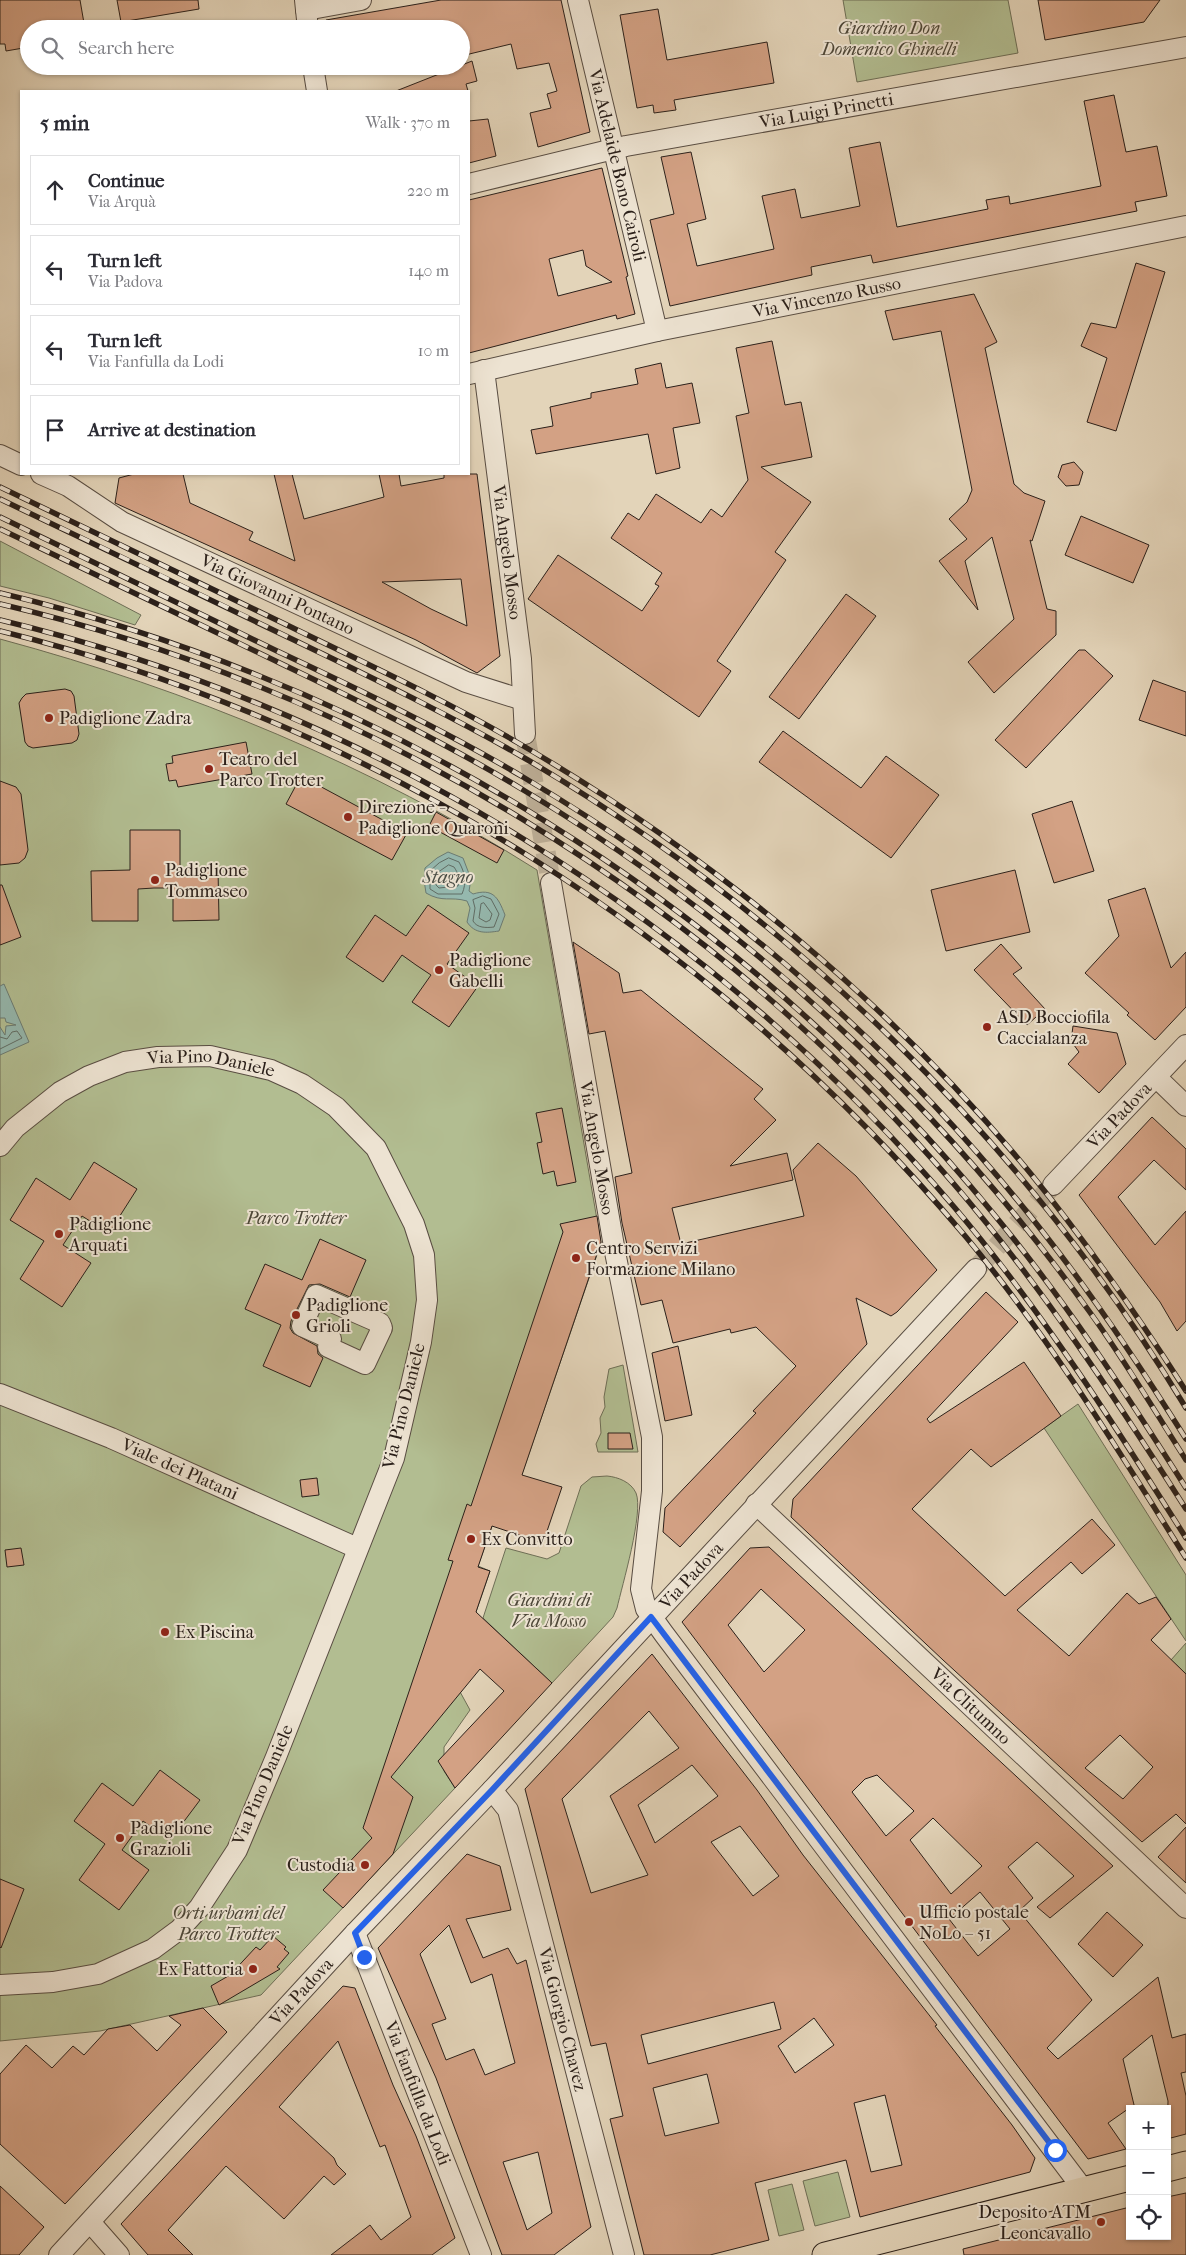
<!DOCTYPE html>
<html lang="en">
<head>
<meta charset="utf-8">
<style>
	:root { --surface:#fff; --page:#f2f2f3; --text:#2b2b33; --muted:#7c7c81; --line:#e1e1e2 }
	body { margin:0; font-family:"IM FELL French Canon",serif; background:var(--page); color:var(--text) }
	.controls { position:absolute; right:15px; bottom:15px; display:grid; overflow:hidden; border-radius:0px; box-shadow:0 1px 4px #0004 }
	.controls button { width:45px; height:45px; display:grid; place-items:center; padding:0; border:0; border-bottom:1px solid var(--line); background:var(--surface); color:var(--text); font:25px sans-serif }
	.stop { position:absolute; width:15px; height:15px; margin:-11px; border:4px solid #2563eb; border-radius:50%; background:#fff }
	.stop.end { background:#2563eb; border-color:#fff; box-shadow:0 1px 5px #0008 }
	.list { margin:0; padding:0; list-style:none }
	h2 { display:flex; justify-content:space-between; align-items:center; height:65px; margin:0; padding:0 20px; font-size:21px }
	h2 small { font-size:16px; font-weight:400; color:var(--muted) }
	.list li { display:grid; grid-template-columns:32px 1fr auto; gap:15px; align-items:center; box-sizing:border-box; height:70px; margin:0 10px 10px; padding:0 10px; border:1px solid var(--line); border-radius:0px }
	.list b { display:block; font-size:19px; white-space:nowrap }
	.list p { margin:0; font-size:16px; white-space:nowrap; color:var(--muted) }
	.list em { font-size:16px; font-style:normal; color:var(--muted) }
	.icon { flex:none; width:28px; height:28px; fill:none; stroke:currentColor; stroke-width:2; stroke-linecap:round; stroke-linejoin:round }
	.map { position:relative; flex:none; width:1186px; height:2255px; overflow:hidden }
	.search { position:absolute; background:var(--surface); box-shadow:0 1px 4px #0004; left:20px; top:20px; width:450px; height:55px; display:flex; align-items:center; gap:12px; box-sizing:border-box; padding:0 18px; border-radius:28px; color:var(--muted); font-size:19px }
	.panel { position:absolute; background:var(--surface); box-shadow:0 1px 4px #0004; left:20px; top:90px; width:450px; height:385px; border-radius:0px }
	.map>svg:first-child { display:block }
</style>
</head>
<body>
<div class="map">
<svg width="1186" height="2255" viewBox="0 0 1186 2255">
	<rect width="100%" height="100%" fill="#e3d4b9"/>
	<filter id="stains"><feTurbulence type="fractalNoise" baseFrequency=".004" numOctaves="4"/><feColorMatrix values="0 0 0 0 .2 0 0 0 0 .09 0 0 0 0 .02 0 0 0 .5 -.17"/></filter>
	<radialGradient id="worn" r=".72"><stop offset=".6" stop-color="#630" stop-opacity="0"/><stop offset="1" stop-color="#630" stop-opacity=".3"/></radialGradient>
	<g fill="#b2bd91" stroke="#6e6e56">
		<polygon points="843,0 1008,0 1018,53 857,82"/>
		<polygon points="0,541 141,615 135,625 49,598 0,586"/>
		<path d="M0,639c189,51 371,126 537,231l64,373 -94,275 -11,-3 -18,51 12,5 -37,108 17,31 -26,37v24l11,17 -194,207 -161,36 -100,10z"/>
		<polygon points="623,1365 638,1452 598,1452 596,1444 601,1433 600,1418 605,1407 604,1397 609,1369"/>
		<polygon points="1078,1404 1186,1575 1186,1641 1044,1428"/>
		<path d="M607,1476c11,1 24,6 29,17 8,19 -14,93 -19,115l-4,9 -61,66 -69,-65 23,-70 41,11 12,-6 22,-67 11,-9z"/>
		<polygon points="1186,1643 1186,1674 1171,1660"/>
		<polygon points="838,2172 850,2217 815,2226 803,2181"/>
		<polygon points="792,2184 804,2230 779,2236 768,2190"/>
	</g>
	<g fill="#95b8ae" stroke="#6b7b73">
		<path d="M448,852l15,6 8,21 -2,12 4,3c20,-6 25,3 32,21l-6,16c-13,2 -24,3 -32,-9l3,-14 -3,-7c-17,-5 -24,2 -41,-8l-2,-13 1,-12 12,-10z"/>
		<polygon points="4,984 29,1042 0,1055 0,1027 5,1035 6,1026 16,1025 6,1022 5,1018 0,1018 0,986"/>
	</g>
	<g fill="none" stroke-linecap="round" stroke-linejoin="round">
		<g stroke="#606c64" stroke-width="1">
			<path d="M449,858l10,4c6,11 8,20 3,32h-24l-8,-5v-18l9,-8z"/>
			<path d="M449,865l5,2c4,6 6,11 4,19l-19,2 -3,-3v-11z"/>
			<path d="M483,896l8,3 8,15 -5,13c-8,1 -17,1 -21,-6l2,-13 -2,-8z"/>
			<polygon points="484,903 492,914 490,920 486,922 479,918 481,904"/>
			<polyline points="0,1037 7,1039 12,1032 17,1031 22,1038 0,1049"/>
		</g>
	</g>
	<g fill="#d3a184" stroke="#2b201a" fill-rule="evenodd">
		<polygon points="0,0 80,0 85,29 29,29 29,47 6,51 5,44 0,44"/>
		<polygon points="117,0 198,0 199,9 121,22"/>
		<polygon points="441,0 561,0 590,132 538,147 530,113 551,108 547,94 557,91 549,63 517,69 511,44 461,56 461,29 327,29 326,20"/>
		<polygon points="1038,0 1160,0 1144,22 1045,40"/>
		<polygon points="658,9 667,60 767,42 774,83 674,100 676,110 654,113 653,105 637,108 620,15"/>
		<polygon points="472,61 477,81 466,84 468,91 396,91"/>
		<polygon points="1114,95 1126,152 1157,146 1167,196 1135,202 1137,211 873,263 871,255 811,267 812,275 670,306 650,220 674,214 661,157 691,152 706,219 687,224 697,266 774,249 762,196 795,189 801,218 860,206 849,148 880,142 897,227 988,209 986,200 1009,196 1010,204 1101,186 1084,101"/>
		<polygon points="488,119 496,156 469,163 469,121"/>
		<path d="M602,168l26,108 -2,1 9,37 -18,5 -1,-4 -147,38v-153zM583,250l3,16 26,16 -54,14 -9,-37z"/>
		<polygon points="1136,263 1165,272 1116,431 1087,422 1107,358 1081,346 1091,323 1116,328"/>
		<polygon points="974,294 997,342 985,348 1014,484 1024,493 1045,501 1032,541 1030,540 1047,609 1056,611 1056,635 994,693 968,662 1014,619 992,537 965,561 978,610 939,561 967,539 949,519 967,502 972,490 941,331 893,340 885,311"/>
		<polygon points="772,341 785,405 801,402 812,457 761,467 811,502 775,552 786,560 717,661 731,671 699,717 528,599 558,555 642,611 659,586 655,584 662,573 611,538 628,513 639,520 656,494 701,523 711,509 722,517 748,480 736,416 749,413 736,348"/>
		<polygon points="661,363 666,388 692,383 700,423 673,428 680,468 656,474 648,434 536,454 531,430 553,426 550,407 591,398 591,393 638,384 635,369"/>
		<polygon points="1074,462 1083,472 1079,485 1066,486 1058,477 1062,465"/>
		<path d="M134,474h49l7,29 63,29 -4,8 46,21 -21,-87h18l12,45 80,-22 -5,-23h20l2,12 43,-8v-4h33l23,182 -23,17 -61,-33 -301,-137 4,-25zM461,579l6,47 -36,-17 -49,-27z"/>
		<polygon points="1081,516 1149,545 1133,583 1065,555"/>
		<polygon points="846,594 876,616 799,719 769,697"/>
		<polygon points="1079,650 1085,650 1113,676 1026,768 995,740"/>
		<polygon points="1153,680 1186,692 1186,736 1139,720"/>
		<polygon points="65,689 71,691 74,696 79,734 77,740 72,743 33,748 28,746 25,742 19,703 22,698 26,694"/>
		<polygon points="783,731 861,788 886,756 939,795 891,858 759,762"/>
		<polygon points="246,742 252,774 178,787 176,780 169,781 166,764 173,763 172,756"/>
		<polygon points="301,776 407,833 392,860 286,804"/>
		<polygon points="0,781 16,787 21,794 28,850 25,858 19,863 0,865"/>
		<polygon points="1072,801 1094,871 1054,883 1032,814"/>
		<polygon points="436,812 504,850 497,863 429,826"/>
		<polygon points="130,830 180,830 180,870 218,869 219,920 173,921 173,888 154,888 138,889 138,921 92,921 91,871 130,870"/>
		<polygon points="1015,870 1030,932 946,951 931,890"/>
		<polygon points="0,885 2,885 21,937 0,945"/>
		<polygon points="1145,888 1171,968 1186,952 1186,1007 1155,1040 1127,1015 1129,1013 1085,973 1119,936 1108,900"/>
		<polygon points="428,905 469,933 447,964 478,986 449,1027 412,1002 431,975 416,965 402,955 383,982 346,957 375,915 406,936"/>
		<polygon points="573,942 619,973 623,993 641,990 763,1089 754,1099 776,1120 730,1166 787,1153 793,1180 672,1208 681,1244 804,1216 793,1170 818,1143 856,1176 937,1270 897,1312 891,1316 856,1298 867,1344 680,1547 663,1532 665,1508 756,1413 753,1411 796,1366 756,1327 731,1333 730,1329 673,1343 662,1300 641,1305 622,1223 615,1177 632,1173 605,1031 589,1034"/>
		<polygon points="1001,944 1022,968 1013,974 1045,1009 1027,1025 974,970"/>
		<polygon points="1073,1026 1117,1033 1126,1064 1099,1093 1068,1064 1079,1052 1071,1041"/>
		<polygon points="562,1108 576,1182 557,1186 554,1171 543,1174 537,1143 542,1142 536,1113"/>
		<polygon points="1152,1117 1186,1149 1186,1190 1154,1160 1118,1197 1155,1245 1186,1211 1186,1321 1177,1331 1160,1302 1079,1195"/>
		<polygon points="94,1162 137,1189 109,1233 82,1216 63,1245 91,1263 62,1307 20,1279 44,1241 10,1220 36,1178 70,1200"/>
		<polygon points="597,1216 601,1242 522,1475 562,1487 543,1543 492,1526 478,1567 490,1571 476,1612 552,1683 455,1788 438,1761 504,1691 480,1669 391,1777 413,1797 393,1854 343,1908 323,1890 372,1838 363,1828 453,1561 448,1560 467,1504 471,1506 563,1232 560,1224"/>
		<polygon points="320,1239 366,1260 350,1297 320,1284 309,1285 291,1321 290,1328 293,1333 317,1346 318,1354 323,1358 310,1387 263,1366 281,1325 245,1309 265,1264 302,1280"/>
		<path d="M986,1292l32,30 -91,97 3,4 94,-61 37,54 -70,51 -20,-18 -59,60 93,87 87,-77 23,26 -33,29 -11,-12 -54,48 52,46 58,-63 12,11 17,-7 15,22 -20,21 35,34v150l-10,-10 -34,28 -199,-182 -152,-143 2,-18zM1120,1735l33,32 -30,32 -38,-31z"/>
		<polygon points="678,1346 692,1415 665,1421 652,1353"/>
		<polygon points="608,1433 630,1433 633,1449 608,1449"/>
		<polygon points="317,1478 319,1495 302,1497 300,1480"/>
		<path d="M769,1547l344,319 -63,52 -13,-11 37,-31 -37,-34 -29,25 25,31 -14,13 73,89 -45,48 11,11 100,-82 14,61 14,-4v38l-5,1 5,23v38l-19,5 1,-38 -16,-66 -29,24 12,50h-7l-20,14 18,26 -38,10 -406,-537 68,-74zM761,1589l44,41 -41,42 -36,-47zM877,1775l37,36 -28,25 -34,-44 13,-13zM933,1818l49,48 -31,28 -41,-54zM980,1892l30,37 -32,27 -29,-37z"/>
		<polygon points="21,1548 24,1565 7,1567 5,1550"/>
		<path d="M652,1654l105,136 46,65 134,170 -2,1 77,99 23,33 -5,14 -170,45 -14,-57 -91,23 14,57 -59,15h-66l-34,-136 13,-3 -17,-73 -15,3 -66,-257zM649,1711l30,37 -69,48 38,79 -57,18 -29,-94zM692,1765l26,31 -63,47 -17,-38zM740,1826l39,50 -26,20 -42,-54zM774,2002l7,27 -133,35 -7,-29zM814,2018l20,27 -39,28 -17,-27zM707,2074l12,49 -54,13 -12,-48zM885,2095l17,70 -31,7 -17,-69z"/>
		<polygon points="160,1770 200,1800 170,1840 143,1821 122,1850 149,1870 119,1910 79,1880 105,1844 74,1821 102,1783 133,1806"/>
		<polygon points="1186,1827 1186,1883 1158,1857"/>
		<path d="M467,1854l33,12 11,44 -45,9 17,39 25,-10 9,16 9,-4 65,267 -37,28h-52l-66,-177 -58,-130zM449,1925l22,58 21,-9 23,89 -30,12 -11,-26 -28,11 -14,-36 14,-5 -26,-65zM538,2152l14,61 -25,17 -24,-68z"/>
		<polygon points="0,1879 24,1889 1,1948 0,1947"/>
		<polygon points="1107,1912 1143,1945 1113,1977 1078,1944"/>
		<polygon points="273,1936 286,1947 284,1949 289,1953 277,1967 280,1969 219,2005 211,1986 230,1975 256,1947 260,1950"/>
		<polygon points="343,1986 355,1988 393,2085 416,2136 455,2238 432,2255 331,2255 370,2225 381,2240 411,2217 385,2145 380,2147 338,2041 279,2107 334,2158 337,2165 346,2174 334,2185 324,2176 284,2219 226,2166 168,2230 193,2255 148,2255 121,2224"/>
		<polygon points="203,2008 227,2032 65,2204 0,2144 0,2074 26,2045 52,2068 73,2046 84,2055 108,2029 130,2025 157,2051 181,2025 169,2016"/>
		<polygon points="0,2186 44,2227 19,2255 0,2255"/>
		<polygon points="1186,2193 1186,2255 964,2255 963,2249 1130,2207 1130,2236 1167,2236 1167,2197"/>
	</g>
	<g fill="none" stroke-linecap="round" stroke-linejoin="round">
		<g stroke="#beb099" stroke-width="20" stroke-dasharray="20 10" stroke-linecap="butt">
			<polyline points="525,734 551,883"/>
			<polyline points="976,1269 1053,1185"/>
		</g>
		<g stroke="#594d42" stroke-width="22">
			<g id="minor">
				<polyline points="305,0 308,29"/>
				<path id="s1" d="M578,0l79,331"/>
				<polyline points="306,10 361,0"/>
				<polyline points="313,66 317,91"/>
				<path id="s2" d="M469,184l157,-38 560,-99"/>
				<path id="s3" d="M484,370l37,289 4,75"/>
				<path id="s4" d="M469,374l188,-43 529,-105"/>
				<polyline points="0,455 21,465"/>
				<path id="s5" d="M41,474l27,12 54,36 344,160 57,18"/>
				<path id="s6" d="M551,883l64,369 37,185v54l-11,98 5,20 18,25 419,555"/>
				<polyline points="1156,1077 1186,1106"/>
				<path id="s7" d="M0,1146l15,-18 45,-36 29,-16 36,-14 33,-5 52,-1 61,14 31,14 34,23 40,41 38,76 10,31 3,45 -6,42 -27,116 -118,299 -39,93 -38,58 -19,21 -27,20 -55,25 -45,8 -53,3"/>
				<path id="s8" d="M1053,1185l133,-140"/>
				<polygon points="316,1295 380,1323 382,1328 365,1364 328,1347 331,1339 302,1326"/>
				<path id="s9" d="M0,1394l111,44 246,110"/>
				<path id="s10" d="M756,1504l430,404"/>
				<path id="s11" d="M492,1790l16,20 116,445"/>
				<path id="s12" d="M355,1933l126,322"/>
				<polyline points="90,2222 119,2255"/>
				<path id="s13" d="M59,2255l296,-322 137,-143 484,-521"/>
			</g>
		</g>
		<g stroke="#2b201a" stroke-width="27">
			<g id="major">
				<polyline points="1167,2169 1186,2164"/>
				<polyline points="825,2255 1130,2178"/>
			</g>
		</g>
		<use href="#minor" stroke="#ede3d2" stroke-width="20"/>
		<use href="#major" stroke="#e3d4b9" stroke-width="25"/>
		<g stroke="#2b201a" stroke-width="5.5">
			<g id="rail">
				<path d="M0,487c96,46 193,93 289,139 78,38 156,74 231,118 192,112 369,257 511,430 56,69 107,142 155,217"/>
				<path d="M0,499c99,47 198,94 296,142 76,37 152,73 225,115 270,158 503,384 665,652"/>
				<path d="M0,517c92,45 185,89 277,134 83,39 167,79 246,126 201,119 380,275 523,459 51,65 96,133 140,203"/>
				<path d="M0,529c95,45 191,91 286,137 81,39 162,78 239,125 222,133 413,310 564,520 35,48 65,99 97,149"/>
				<path d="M0,593c385,92 741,312 992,619 72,87 134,181 194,276"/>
				<path d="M0,604c366,86 708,294 953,579 88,102 161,213 233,326"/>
				<path d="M0,620c369,89 709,299 955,588 87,103 159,216 231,330"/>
				<path d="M0,631c379,94 715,308 966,606 83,100 151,211 220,321"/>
			</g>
		</g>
		<use href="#rail" stroke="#ede3d2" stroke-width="4" stroke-dasharray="11" stroke-linecap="butt"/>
	</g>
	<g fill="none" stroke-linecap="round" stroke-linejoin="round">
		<polyline stroke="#2563eb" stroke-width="6" points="364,1957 355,1933 492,1790 651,1617 1055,2150"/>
	</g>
	<g fill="#8f2418" stroke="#ede3d2" stroke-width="2">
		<circle cx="49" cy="718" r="5"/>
		<circle cx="209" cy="769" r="5"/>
		<circle cx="348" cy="817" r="5"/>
		<circle cx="155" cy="880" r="5"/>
		<circle cx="439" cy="970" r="5"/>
		<circle cx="987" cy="1027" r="5"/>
		<circle cx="59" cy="1234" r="5"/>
		<circle cx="576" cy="1258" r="5"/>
		<circle cx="296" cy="1315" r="5"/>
		<circle cx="471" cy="1539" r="5"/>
		<circle cx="165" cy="1632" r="5"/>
		<circle cx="120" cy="1838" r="5"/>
		<circle cx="365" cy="1865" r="5"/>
		<circle cx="909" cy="1922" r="5"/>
		<circle cx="253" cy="1969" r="5"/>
		<circle cx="1101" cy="2222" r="5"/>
	</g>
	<g text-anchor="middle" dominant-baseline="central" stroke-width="4" stroke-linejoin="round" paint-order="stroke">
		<g font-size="18" font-style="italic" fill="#4d4738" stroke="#ede3d2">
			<text x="889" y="28">Giardino Don<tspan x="889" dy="21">Domenico Ghinelli</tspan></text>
			<text x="296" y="1218">Parco Trotter</text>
			<text x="549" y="1600">Giardini di<tspan x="549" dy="21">Via Mosso</tspan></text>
			<text x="228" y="1913">Orti urbani del<tspan x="228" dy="21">Parco Trotter</tspan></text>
		</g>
		<g font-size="18" fill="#2b201a" stroke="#ede3d2">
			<text stroke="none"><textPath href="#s2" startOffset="365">Via Luigi Prinetti</textPath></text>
			<text stroke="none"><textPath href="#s1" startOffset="170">Via Adelaide Bono Cairoli</textPath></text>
			<text stroke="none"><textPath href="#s4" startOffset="366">Via Vincenzo Russo</textPath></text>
			<text stroke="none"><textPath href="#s3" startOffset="184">Via Angelo Mosso</textPath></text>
			<text stroke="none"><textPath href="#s5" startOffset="266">Via Giovanni Pontano</textPath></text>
			<text stroke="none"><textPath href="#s7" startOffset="240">Via Pino Daniele</textPath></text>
			<text stroke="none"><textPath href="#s8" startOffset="96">Via Padova</textPath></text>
			<text stroke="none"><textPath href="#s6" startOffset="269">Via Angelo Mosso</textPath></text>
			<text transform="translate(404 1406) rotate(-76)">Via Pino Daniele</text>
			<text stroke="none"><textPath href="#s9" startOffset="195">Viale dei Platani</textPath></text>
			<text stroke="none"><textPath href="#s13" startOffset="928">Via Padova</textPath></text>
			<text stroke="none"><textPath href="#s10" startOffset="295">Via Clitumno</textPath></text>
			<text transform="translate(263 1785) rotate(-67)">Via Pino Daniele</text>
			<text stroke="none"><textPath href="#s13" startOffset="358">Via Padova</textPath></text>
			<text stroke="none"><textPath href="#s11" startOffset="242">Via Giorgio Chavez</textPath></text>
			<text stroke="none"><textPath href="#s12" startOffset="172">Via Fanfulla da Lodi</textPath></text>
		</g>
		<g font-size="18" fill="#2b201a" stroke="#ede3d2" text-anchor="start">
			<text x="59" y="718">Padiglione Zadra</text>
			<text x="219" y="759">Teatro del<tspan x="219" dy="21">Parco Trotter</tspan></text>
			<text x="358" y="807">Direzione -<tspan x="358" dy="21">Padiglione Quaroni</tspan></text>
			<text x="165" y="870">Padiglione<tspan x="165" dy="21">Tommaseo</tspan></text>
			<text x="449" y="960">Padiglione<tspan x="449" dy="21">Gabelli</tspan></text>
			<text x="997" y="1017">ASD Bocciofila<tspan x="997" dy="21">Caccialanza</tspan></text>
			<text x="69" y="1224">Padiglione<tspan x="69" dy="21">Arquati</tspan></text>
			<text x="586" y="1248">Centro Servizi<tspan x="586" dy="21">Formazione Milano</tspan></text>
			<text x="306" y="1305">Padiglione<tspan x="306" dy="21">Grioli</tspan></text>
			<text x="481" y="1539">Ex Convitto</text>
			<text x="175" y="1632">Ex Piscina</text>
			<text x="130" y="1828">Padiglione<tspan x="130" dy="21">Grazioli</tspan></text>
			<text x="355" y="1865" text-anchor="end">Custodia</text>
			<text x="919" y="1912">Ufficio postale<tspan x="919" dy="21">NoLo – 51</tspan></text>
			<text x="243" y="1969" text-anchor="end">Ex Fattoria</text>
			<text x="1091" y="2212" text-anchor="end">Deposito ATM<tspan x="1091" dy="21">Leoncavallo</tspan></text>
		</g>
		<g font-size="19" font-style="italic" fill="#4b4e46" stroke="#ede3d2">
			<text x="448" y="877">Stagno</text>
		</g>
	</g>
	<rect width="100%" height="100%" filter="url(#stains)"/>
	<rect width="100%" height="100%" fill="url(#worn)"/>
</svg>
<div class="controls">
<button>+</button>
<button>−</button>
<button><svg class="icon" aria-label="locate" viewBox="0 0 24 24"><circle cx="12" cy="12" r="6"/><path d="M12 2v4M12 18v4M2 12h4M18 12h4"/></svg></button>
</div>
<div class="stop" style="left:1055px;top:2150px"></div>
<div class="stop end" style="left:364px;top:1957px"></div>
<div class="search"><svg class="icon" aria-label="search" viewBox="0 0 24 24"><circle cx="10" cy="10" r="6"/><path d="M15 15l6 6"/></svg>Search here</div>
<section class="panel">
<h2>5 min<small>Walk · 370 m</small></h2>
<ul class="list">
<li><svg class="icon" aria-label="ahead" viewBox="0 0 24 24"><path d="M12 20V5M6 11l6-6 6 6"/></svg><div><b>Continue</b><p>Via Arquà</p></div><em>220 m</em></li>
<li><svg class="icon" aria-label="left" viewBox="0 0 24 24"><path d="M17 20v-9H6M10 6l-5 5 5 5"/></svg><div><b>Turn left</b><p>Via Padova</p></div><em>140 m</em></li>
<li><svg class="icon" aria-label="left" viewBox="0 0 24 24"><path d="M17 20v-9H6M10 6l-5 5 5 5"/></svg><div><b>Turn left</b><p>Via Fanfulla da Lodi</p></div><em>10 m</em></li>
<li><svg class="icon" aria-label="arrive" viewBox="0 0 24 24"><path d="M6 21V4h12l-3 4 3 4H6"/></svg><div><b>Arrive at destination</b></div></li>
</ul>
</section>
</div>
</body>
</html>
